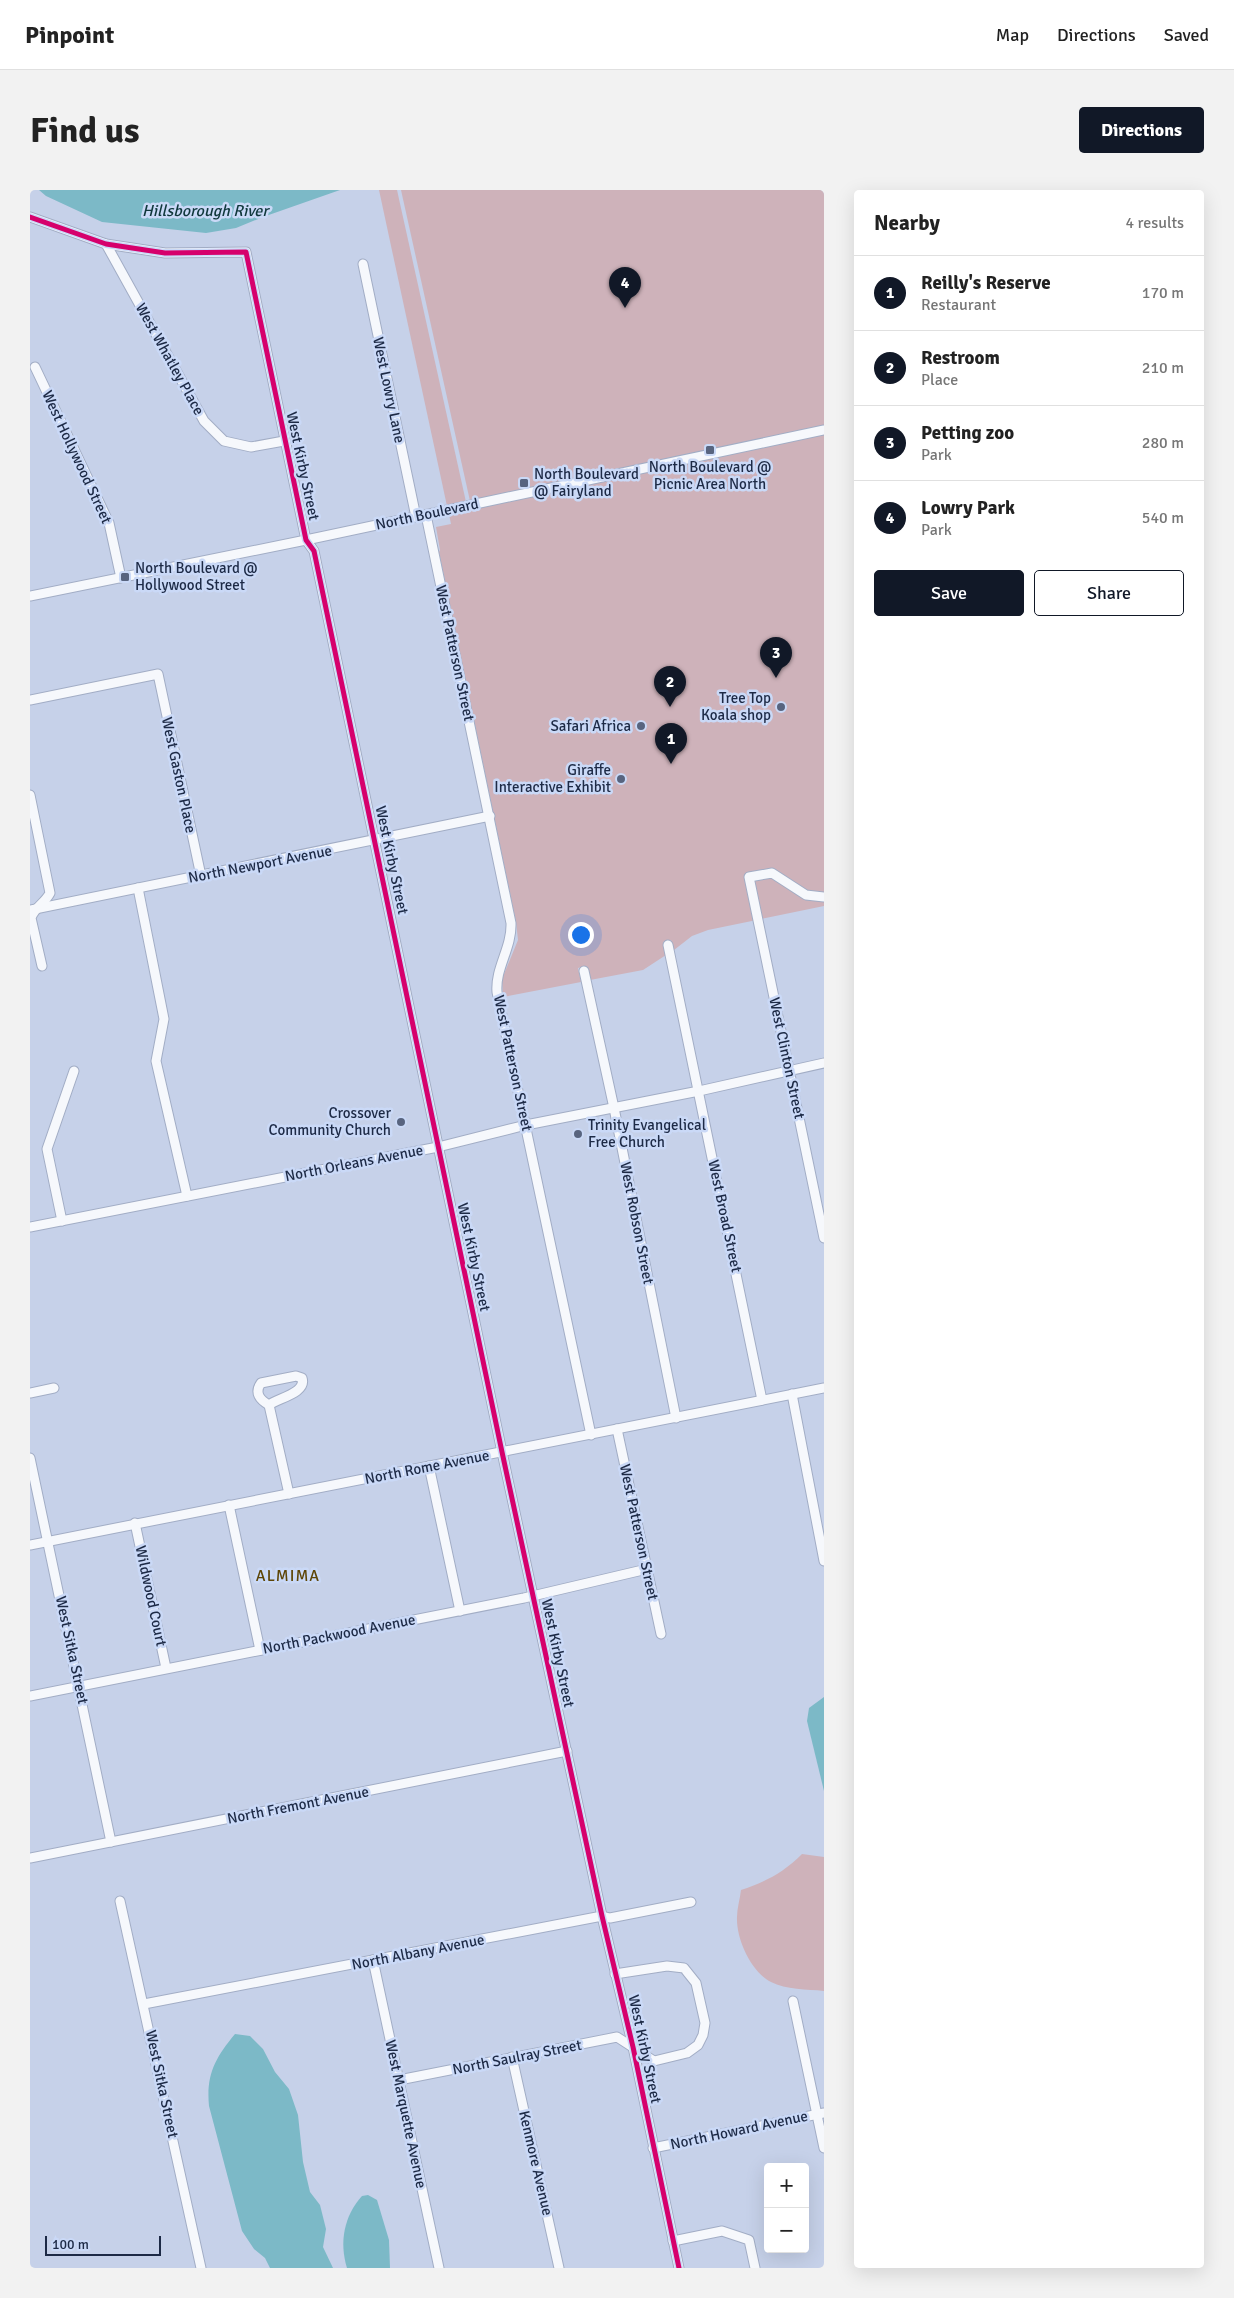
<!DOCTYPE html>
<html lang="en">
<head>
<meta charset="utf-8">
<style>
	:root { --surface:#fff; --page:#f2f2f2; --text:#222; --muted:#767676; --line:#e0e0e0; --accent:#111827 }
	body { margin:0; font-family:Signika,sans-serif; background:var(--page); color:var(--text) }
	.controls { position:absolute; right:15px; bottom:15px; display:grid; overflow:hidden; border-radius:5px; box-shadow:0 5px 20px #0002 }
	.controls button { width:45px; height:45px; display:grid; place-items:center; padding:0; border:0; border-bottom:1px solid var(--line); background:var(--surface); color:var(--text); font:25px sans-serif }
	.scale { position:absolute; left:15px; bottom:12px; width:116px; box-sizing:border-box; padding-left:5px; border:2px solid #1d2a46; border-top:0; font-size:14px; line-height:18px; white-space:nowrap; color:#1d2a46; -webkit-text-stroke:4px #cad9f7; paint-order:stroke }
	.you { position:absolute; left:550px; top:744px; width:18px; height:18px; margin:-12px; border:4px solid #fff; border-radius:50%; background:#1a73e8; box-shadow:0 0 0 8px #1a73e833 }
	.badge { display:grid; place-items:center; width:32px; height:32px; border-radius:50%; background:var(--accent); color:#fff; font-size:16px; font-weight:700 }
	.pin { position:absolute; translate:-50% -41px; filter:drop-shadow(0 1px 2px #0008) }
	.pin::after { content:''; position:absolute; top:26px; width:18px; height:15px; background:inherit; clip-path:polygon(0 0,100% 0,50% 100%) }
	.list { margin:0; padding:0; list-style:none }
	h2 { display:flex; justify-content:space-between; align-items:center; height:65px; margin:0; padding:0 20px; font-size:21px }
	h2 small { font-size:16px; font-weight:400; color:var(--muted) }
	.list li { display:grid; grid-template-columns:32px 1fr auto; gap:15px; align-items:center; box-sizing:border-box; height:75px; padding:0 20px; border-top:1px solid var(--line) }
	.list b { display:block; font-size:19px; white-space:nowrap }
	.list p { margin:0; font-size:16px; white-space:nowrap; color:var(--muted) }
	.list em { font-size:16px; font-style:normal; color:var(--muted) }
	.actions { display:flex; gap:10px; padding:15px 20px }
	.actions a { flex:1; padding:11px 0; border:1px solid var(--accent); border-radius:5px; text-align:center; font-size:18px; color:var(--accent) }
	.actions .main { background:var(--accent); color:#fff }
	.map { position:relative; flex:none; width:794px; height:2078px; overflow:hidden; border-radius:5px }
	header { display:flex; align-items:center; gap:30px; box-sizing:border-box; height:70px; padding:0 25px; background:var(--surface); border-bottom:1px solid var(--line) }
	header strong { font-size:24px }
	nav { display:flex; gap:28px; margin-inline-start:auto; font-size:18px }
	.intro { display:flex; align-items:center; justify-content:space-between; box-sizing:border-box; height:120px; padding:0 30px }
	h1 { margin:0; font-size:35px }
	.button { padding:12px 22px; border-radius:5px; background:var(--accent); color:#fff; font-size:18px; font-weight:700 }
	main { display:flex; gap:30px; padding:0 30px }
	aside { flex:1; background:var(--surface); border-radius:5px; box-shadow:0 5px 20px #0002 }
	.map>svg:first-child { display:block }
</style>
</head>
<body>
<header>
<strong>Pinpoint</strong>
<nav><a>Map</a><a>Directions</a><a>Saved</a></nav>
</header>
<div class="intro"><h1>Find us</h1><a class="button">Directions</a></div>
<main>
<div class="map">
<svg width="794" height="2078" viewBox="0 0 794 2078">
	<rect width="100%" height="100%" fill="#c6d1e9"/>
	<g fill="#ceb2ba">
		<polygon points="349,0 367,0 436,312 417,316"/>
		<polygon points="371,0 794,0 794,237 440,311"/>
		<polygon points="794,244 794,716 678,740 662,746 644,760 641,750 633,752 636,765 613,780 560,790 557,776 548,778 551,792 473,807 472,789 488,750 486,732 409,362 410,360 406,337 421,334 419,324"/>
		<path d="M772,1664l22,3v134c-17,-2 -38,-1 -53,-9 -20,-10 -35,-43 -34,-65 0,-9 3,-18 4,-27 24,-8 42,-17 61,-36z"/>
	</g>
	<g fill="#7cb9c7">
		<polygon points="9,0 310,0 233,27 206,38 176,43 72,32 16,6"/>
		<polygon points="794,1507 794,1601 777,1531 779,1518"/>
		<path d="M205,1844l15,2 13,13 12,23 14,17 9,26 5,47 7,30 10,13 6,24 -3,18 10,21h-63l-5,-10 -11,-9 -12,-18 -33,-125c-3,-31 6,-48 26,-72z"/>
		<path d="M338,2005l9,5 12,40 1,28h-43c-8,-26 -3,-52 15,-72z"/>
	</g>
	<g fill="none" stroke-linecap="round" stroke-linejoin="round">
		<g stroke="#a2adc5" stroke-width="11">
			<g id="minor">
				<polyline points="0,27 76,54 135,63 216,62 276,350 284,361 472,1262 572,1726 603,1857 649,2078"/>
				<polyline points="76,54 174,231 194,251 221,257 254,251"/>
				<polyline points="333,74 386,327"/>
				<polyline points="5,177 79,333 91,388"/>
				<path d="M396,325l85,408c1,25 -16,45 -14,69l94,443"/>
				<polyline points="0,406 276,350 794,240"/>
				<polyline points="0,510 128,484 171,686"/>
				<path d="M0,605l20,98c-5,10 -16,15 -19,25l11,48"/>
				<polyline points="108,698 134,829 126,871 157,1006"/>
				<polyline points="794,707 776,705 742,683 719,687 794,1048"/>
				<polyline points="0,720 460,626"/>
				<polyline points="638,755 732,1210"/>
				<polyline points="554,781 584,918 646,1228"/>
				<polyline points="32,1031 17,959 44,881"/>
				<polyline points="0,1037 408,957 496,935 669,901 794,873"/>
				<path d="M266,1186l6,2c5,15 -24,20 -33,27 -9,-5 -15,-12 -8,-22z"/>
				<polyline points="0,1203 24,1198"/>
				<polyline points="762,1204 794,1371"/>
				<polyline points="239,1215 259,1304"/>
				<polyline points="587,1239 631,1444"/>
				<polyline points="0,1268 81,1652"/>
				<polyline points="399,1276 430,1421"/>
				<polyline points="199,1315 230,1460"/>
				<polyline points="105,1333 136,1478"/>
				<polyline points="0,1355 794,1198"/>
				<polyline points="0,1506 494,1408 617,1379"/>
				<polyline points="0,1668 537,1561"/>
				<polyline points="90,1711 171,2078"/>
				<polyline points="343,1770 409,2078"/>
				<polyline points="763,1811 794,1958"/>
				<polyline points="114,1814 572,1726 580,1728 661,1712"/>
				<polyline points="482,1867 529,2078"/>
				<polyline points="369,1890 587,1847 624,1871 657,1863 668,1855 673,1845 675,1833 666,1793 654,1778 637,1776 585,1784"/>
				<polyline points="623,1958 794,1923"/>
				<polyline points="643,2051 692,2041 719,2050 725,2078"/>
			</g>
		</g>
		<use href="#minor" stroke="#f6f8fc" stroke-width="9"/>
		<g stroke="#cad9f7" stroke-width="8">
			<polyline id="cycleway" points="0,27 76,54 135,63 216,62 276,350 284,361 472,1262 572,1726 603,1857 649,2078"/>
		</g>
		<use href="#cycleway" stroke="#d6006c" stroke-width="5"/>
	</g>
	<g fill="#58647f" stroke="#cad9f7" stroke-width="2">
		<rect x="675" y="255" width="10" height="10" rx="2.5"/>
		<rect x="489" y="288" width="10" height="10" rx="2.5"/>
		<rect x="90" y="382" width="10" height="10" rx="2.5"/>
		<circle cx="751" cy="517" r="5"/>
		<circle cx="611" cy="536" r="5"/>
		<circle cx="591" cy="589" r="5"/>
		<circle cx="371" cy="932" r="5"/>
		<circle cx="548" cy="944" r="5"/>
	</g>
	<g text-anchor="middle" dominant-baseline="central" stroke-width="5" stroke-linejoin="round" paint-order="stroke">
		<g font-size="15" fill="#1d2a46" stroke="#cad9f7">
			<text transform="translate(140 169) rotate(61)">West Whatley Place</text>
			<text transform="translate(359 200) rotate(78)">West Lowry Lane</text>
			<text transform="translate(47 267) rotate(65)">West Hollywood Street</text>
			<text transform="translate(273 276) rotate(78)">West Kirby Street</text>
			<text transform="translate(397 324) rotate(-12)">North Boulevard</text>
			<text transform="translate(425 463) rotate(78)">West Patterson Street</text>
			<text transform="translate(149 585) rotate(78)">West Gaston Place</text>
			<text transform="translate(362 670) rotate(78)">West Kirby Street</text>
			<text transform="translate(230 674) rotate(-11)">North Newport Avenue</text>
			<text transform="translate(757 868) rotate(78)">West Clinton Street</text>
			<text transform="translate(483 873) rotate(78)">West Patterson Street</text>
			<text transform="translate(324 973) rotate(-11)">North Orleans Avenue</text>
			<text transform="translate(695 1026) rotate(78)">West Broad Street</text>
			<text transform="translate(607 1033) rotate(79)">West Robson Street</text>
			<text transform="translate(444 1067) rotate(78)">West Kirby Street</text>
			<text transform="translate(397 1277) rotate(-11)">North Rome Avenue</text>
			<text transform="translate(609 1342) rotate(78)">West Patterson Street</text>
			<text transform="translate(121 1406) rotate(78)">Wildwood Court</text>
			<text transform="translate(309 1444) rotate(-11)">North Packwood Avenue</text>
			<text transform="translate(42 1460) rotate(78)">West Sitka Street</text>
			<text transform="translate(528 1463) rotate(78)">West Kirby Street</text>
			<text transform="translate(268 1615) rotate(-11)">North Fremont Avenue</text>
			<text transform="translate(388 1762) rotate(-11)">North Albany Avenue</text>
			<text transform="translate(615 1859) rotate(78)">West Kirby Street</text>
			<text transform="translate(487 1867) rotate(-11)">North Saulray Street</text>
			<text transform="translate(132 1894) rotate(78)">West Sitka Street</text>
			<text transform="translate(376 1924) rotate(78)">West Marquette Avenue</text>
			<text transform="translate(709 1940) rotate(-12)">North Howard Avenue</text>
			<text transform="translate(506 1973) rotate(77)">Kenmore Avenue</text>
		</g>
		<g font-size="15" fill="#1d2a46" stroke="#cad9f7" text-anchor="end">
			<text x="680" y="277" text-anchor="middle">North Boulevard @<tspan x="680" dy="17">Picnic Area North</tspan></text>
			<text x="504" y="284" text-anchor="start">North Boulevard<tspan x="504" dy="17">@ Fairyland</tspan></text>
			<text x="105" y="378" text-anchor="start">North Boulevard @<tspan x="105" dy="17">Hollywood Street</tspan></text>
			<text x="741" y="508">Tree Top<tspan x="741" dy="17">Koala shop</tspan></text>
			<text x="601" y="536">Safari Africa</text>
			<text x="581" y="580">Giraffe<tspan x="581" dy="17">Interactive Exhibit</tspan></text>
			<text x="361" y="923">Crossover<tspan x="361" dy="17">Community Church</tspan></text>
			<text x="558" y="935" text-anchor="start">Trinity Evangelical<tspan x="558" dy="17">Free Church</tspan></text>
		</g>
		<g font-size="16" font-style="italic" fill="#10383c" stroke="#cad9f7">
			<text x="175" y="21">Hillsborough River</text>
		</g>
		<g font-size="16" letter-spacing="1" fill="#5d4506" stroke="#cad9f7">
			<text x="258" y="1386">ALMIMA</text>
		</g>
	</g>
</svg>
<div class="controls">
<button>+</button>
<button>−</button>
</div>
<div class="scale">100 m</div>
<div class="you"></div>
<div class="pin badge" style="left:641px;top:574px">1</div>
<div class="pin badge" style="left:640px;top:517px">2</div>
<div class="pin badge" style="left:746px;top:488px">3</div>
<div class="pin badge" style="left:595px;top:118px">4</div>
</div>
<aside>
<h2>Nearby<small>4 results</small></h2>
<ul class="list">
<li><span class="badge">1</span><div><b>Reilly's Reserve</b><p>Restaurant</p></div><em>170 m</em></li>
<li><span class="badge">2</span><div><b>Restroom</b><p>Place</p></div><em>210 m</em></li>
<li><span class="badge">3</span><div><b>Petting zoo</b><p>Park</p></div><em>280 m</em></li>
<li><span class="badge">4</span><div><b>Lowry Park</b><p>Park</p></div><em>540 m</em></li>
</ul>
<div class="actions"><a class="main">Save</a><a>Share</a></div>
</aside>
</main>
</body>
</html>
